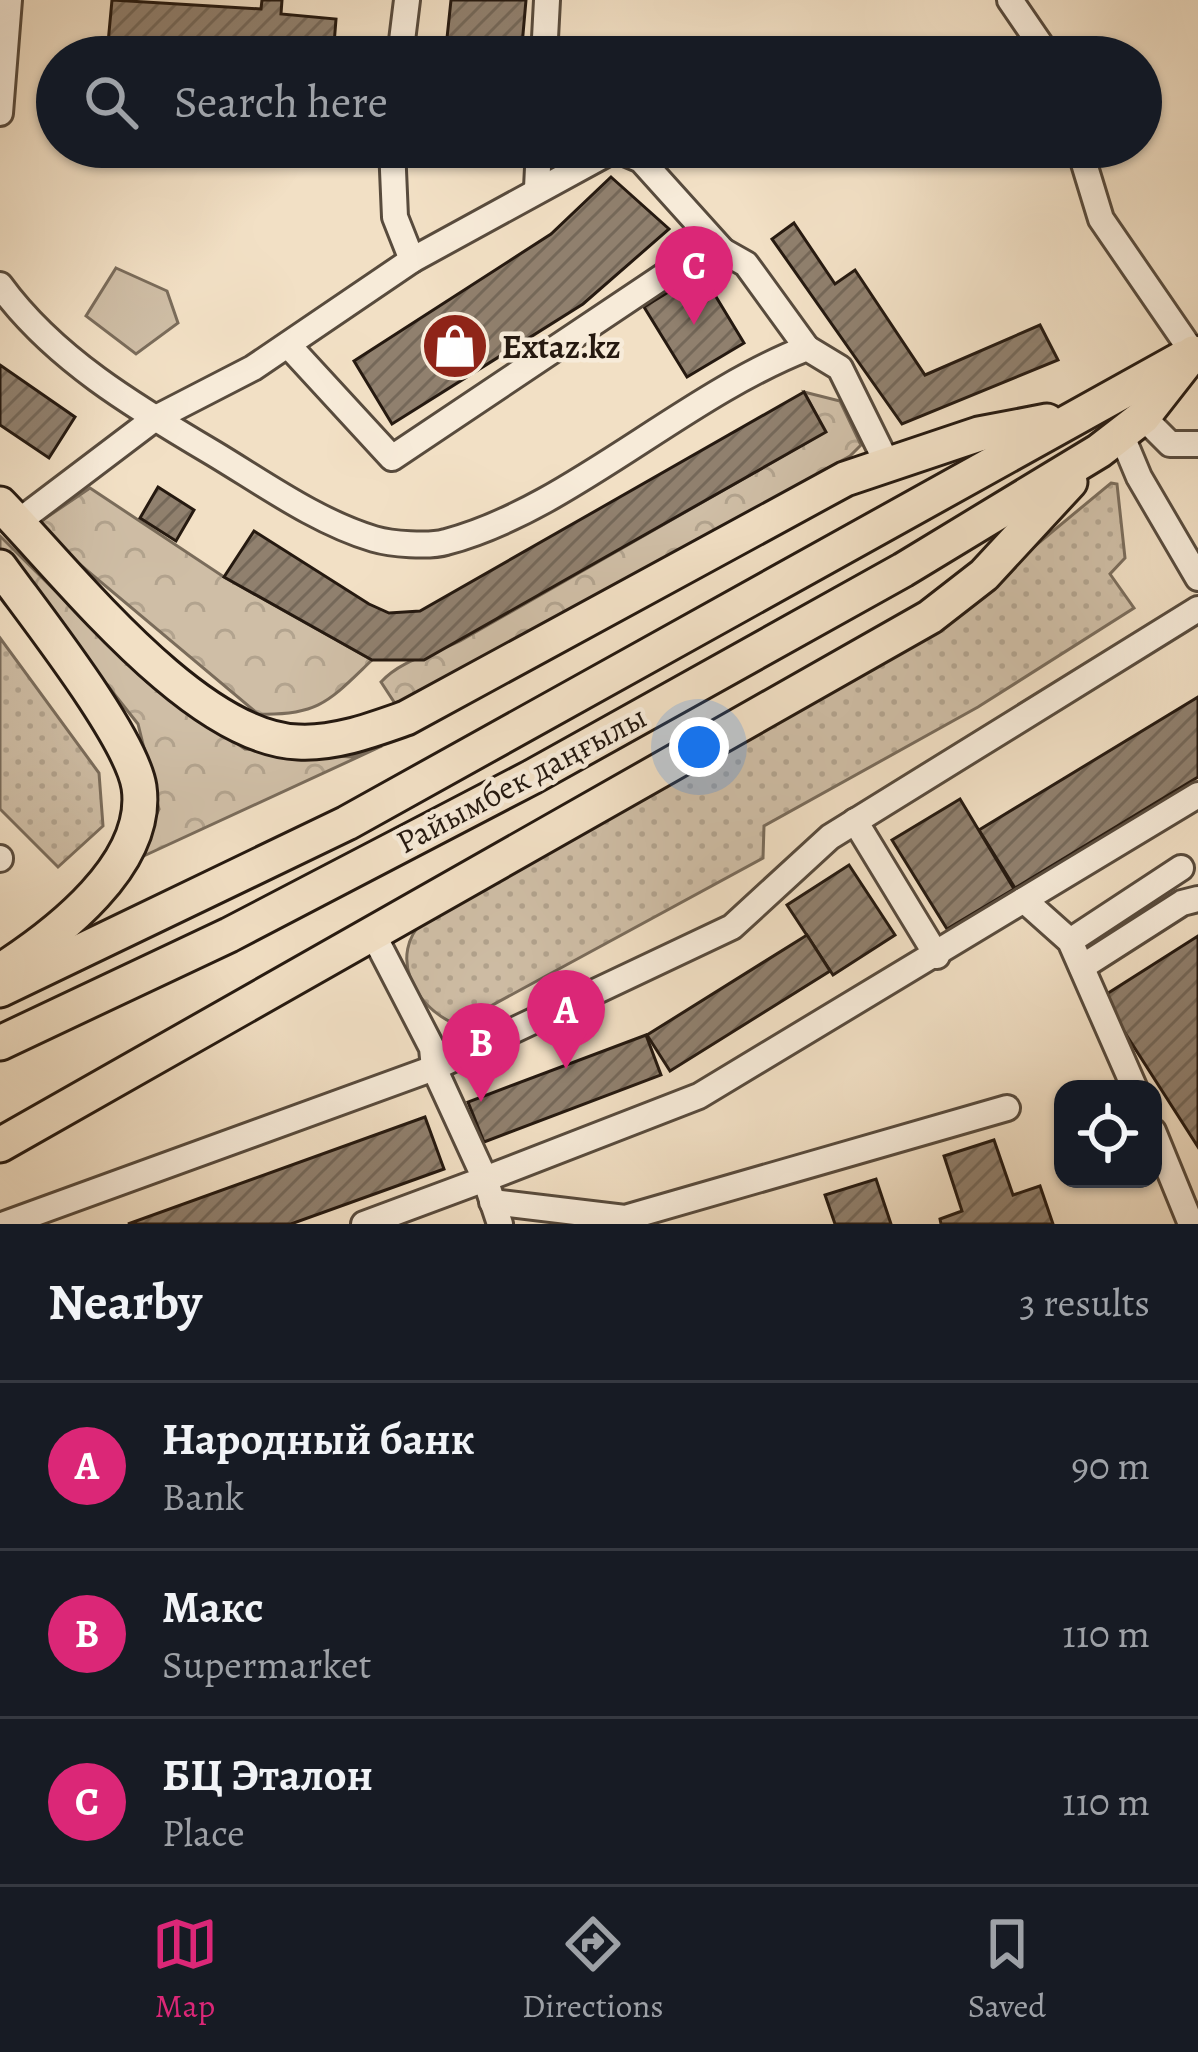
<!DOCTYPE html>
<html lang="en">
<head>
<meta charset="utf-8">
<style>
	:root { --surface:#171b24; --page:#20242c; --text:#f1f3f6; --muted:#9ea1a6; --line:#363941; --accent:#db2777 }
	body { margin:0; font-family:Alegreya,serif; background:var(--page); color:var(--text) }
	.controls { position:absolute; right:36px; bottom:36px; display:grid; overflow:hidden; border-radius:24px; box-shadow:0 3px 9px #0004 }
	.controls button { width:108px; height:108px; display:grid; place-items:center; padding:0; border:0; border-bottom:3px solid var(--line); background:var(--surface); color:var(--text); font:60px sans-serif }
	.you { position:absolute; left:699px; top:747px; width:42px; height:42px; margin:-30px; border:9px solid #fff; border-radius:50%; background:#1a73e8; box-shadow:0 0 0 18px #1a73e833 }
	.badge { display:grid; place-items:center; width:78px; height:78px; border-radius:50%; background:var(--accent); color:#fff; font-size:39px; font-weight:700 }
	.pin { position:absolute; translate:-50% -99px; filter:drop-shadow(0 3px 6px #0008) }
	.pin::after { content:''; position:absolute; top:63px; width:42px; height:36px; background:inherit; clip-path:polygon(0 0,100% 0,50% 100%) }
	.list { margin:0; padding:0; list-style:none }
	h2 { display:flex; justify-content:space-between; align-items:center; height:156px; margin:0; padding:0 48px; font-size:51px }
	h2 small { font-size:39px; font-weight:400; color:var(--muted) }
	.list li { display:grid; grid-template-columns:78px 1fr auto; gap:36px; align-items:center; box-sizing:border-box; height:168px; padding:0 48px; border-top:3px solid var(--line) }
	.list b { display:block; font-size:45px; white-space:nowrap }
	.list p { margin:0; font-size:39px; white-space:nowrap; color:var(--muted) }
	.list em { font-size:39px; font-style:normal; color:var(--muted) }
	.icon { flex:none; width:66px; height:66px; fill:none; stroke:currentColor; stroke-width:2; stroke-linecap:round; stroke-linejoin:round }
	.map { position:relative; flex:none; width:1198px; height:1224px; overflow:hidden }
	.search { position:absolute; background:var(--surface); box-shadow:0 3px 9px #0004; left:36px; right:36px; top:36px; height:132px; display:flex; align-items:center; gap:30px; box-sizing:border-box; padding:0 42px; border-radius:66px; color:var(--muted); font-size:45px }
	.sheet { height:660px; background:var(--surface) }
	nav { display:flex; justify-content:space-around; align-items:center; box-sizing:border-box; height:168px; border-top:3px solid var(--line); background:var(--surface); font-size:33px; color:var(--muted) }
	nav a { display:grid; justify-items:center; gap:6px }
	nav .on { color:var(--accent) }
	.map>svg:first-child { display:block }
</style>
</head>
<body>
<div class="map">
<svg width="1198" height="1224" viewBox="0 0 1198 1224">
	<defs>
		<pattern id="grass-dots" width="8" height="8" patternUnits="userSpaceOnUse" patternTransform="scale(3)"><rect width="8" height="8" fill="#cfbea6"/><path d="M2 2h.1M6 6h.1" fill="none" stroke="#b2a38e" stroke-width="1.8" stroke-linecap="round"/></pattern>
		<pattern id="forest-crowns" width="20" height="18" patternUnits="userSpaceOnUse" patternTransform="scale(3)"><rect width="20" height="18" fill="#cfbea6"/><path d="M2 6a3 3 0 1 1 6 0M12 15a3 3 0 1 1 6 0" fill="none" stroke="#b2a38e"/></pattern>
		<pattern id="building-hatch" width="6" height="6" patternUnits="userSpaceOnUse" patternTransform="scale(3)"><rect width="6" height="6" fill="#90806e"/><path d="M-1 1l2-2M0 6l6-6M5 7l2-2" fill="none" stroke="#756859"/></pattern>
	</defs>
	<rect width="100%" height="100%" fill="#f2e0c5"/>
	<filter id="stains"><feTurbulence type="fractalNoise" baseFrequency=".00167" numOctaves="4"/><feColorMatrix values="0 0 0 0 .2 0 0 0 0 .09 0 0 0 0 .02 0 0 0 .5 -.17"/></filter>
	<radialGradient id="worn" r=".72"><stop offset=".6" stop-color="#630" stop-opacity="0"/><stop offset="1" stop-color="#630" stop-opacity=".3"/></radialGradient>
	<g fill="url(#grass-dots)" stroke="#7a6c5b" stroke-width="3">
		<path d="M1111,483l6,1 8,74 -15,16 24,34 -156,99 -214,119 -1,32 -298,162 -12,3c-40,-18 -64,-68 -30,-102l507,-288z"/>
		<polygon points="0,638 99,773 103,826 58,867 0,809"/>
	</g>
	<g fill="url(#forest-crowns)" stroke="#7a6c5b" stroke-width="3">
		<path d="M804,392l36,9 21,44 -11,11 -452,252 -17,-26c21,-23 51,-27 79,-41l365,-209z"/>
		<path d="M90,488l134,89 148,83c-42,40 -53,56 -114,54l-224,-188z"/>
		<polygon points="0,536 147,682 245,749 351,757 382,746 135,860 159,809 138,724 0,550"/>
	</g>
	<polygon fill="#cfbea6" stroke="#7a6c5b" stroke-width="3" points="116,268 167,291 178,323 136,354 86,316"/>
	<g fill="url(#building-hatch)" stroke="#251910" stroke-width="3">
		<polygon points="112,0 261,9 262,0 282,0 281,14 336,19 333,57 107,54"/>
		<polygon points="451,0 526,0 521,57 445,57"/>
		<polygon points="435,147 511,147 510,163 434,153"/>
		<polygon points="611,177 669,229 583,304 392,424 354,361 551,234"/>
		<polygon points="794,223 835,284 855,270 925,375 1040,325 1058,360 902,424 772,239"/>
		<polygon points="701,272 744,343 687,377 644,307"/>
		<polygon points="0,365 75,417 49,458 0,425"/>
		<polygon points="804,392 826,432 424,660 372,660 224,577 254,531 369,604 389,613 420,611"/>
		<polygon points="158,487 194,510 176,541 140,518"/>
		<polygon points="1198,697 1198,777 1015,888 979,830"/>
		<polygon points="960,799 1014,889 947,929 892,840"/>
		<polygon points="849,865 895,935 833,975 787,905"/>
		<polygon points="807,935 830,971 670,1071 647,1035"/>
		<polygon points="1198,936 1198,1147 1102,997"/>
		<polygon points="646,1035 661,1075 484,1142 468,1102"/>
		<polygon points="425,1117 444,1169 291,1224 128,1224"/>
		<polygon points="994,1140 1013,1195 1040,1186 1053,1224 941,1224 940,1219 962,1211 944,1156"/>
		<polygon points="876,1179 891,1224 835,1224 825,1195"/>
	</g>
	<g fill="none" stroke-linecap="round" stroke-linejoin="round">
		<g stroke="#584b3d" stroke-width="30">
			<g id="minor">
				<polyline points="1010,0 1049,57"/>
				<polyline points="400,57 407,0"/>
				<polyline points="544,57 547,0"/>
				<polyline points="0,113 9,0"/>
				<polyline points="392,147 395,217 412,260"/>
				<polyline points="1079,147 1101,219 1193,353"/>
				<polyline points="537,188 539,147"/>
				<path d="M0,285c53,73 135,122 213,168 50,30 104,69 161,86 17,5 55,8 72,3 122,-32 237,-146 361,-194l33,20 46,93"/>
				<polyline points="288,345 392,458 692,257 723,251 746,264 807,348"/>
				<polyline points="1143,417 1170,444 1198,444"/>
				<polyline points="1121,434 1139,477 1198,578"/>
				<polyline points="18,522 154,419 253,368 412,260 615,149 641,160 723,251"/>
				<polyline points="855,821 937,956"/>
				<polyline points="0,858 0,859"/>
				<polyline points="1024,900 1070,941 1135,1089"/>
				<polyline points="1070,941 1181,868"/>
				<polyline points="1082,967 1182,903 1198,899"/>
				<polyline points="1153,1131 1191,1224"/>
				<polyline points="492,1202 625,1218 1007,1108"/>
				<polyline points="5,1224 434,1068 732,927 830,837 1198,609"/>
				<polyline points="364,1224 485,1179 434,1068 432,1048 373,934"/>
				<polyline points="500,1224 485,1179 699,1096 1198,795"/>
			</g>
		</g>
		<g stroke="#251910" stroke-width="39">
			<g id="major">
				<path d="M0,504c70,72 195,234 298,238 37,2 74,-12 108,-24l439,-239 134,-45 68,-13"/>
				<path d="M0,567c33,46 131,169 139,220 11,77 -83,148 -139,184"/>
				<polyline points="0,990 347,823 1183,358"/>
				<polyline points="0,1043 229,935 532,777 903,570 1099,451 1143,417 1193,353"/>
				<polyline points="0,1145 930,617 984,575 1070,482"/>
			</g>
		</g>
		<use href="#minor" stroke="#f7ebd9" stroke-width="24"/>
		<use href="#major" stroke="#f2e0c5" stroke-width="33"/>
	</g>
	<defs>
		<g id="shop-disc" transform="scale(3.45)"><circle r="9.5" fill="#8f2418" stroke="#f7ebd9"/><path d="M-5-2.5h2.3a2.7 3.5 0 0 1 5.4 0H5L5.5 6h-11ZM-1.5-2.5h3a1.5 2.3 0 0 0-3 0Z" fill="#fff"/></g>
	</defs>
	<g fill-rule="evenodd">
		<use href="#shop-disc" x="455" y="346"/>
	</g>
	<g text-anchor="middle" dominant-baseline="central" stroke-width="9" stroke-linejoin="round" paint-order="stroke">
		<g font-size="33" font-weight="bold" fill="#251910" stroke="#f7ebd9" text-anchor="start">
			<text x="502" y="346">Extaz.kz</text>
		</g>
		<g font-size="33" fill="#251910" stroke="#f7ebd9">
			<text transform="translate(521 779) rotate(-28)">Райымбек даңғылы</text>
		</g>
	</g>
	<rect width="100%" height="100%" filter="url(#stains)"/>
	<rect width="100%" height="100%" fill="url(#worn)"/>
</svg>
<div class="controls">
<button><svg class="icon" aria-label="locate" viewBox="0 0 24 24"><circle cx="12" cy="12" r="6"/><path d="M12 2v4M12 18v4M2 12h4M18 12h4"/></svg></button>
</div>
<div class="you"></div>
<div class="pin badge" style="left:566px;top:1069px">A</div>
<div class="pin badge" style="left:481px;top:1102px">B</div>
<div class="pin badge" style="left:694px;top:325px">C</div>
<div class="search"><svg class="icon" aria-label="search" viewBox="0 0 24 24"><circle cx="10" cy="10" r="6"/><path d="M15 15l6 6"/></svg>Search here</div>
</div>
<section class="sheet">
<h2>Nearby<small>3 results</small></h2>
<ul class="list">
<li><span class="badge">A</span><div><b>Народный банк</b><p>Bank</p></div><em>90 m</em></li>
<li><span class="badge">B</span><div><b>Макс</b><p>Supermarket</p></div><em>110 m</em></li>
<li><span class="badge">C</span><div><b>БЦ Эталон</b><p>Place</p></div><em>110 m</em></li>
</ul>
</section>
<nav>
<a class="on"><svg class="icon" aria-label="map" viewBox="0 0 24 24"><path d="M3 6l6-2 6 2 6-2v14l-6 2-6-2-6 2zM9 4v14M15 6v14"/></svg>Map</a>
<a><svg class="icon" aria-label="directions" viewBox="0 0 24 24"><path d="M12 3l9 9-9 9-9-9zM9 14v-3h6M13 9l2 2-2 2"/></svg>Directions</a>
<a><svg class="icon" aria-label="saved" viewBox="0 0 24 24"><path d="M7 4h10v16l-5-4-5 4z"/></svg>Saved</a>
</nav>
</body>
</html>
